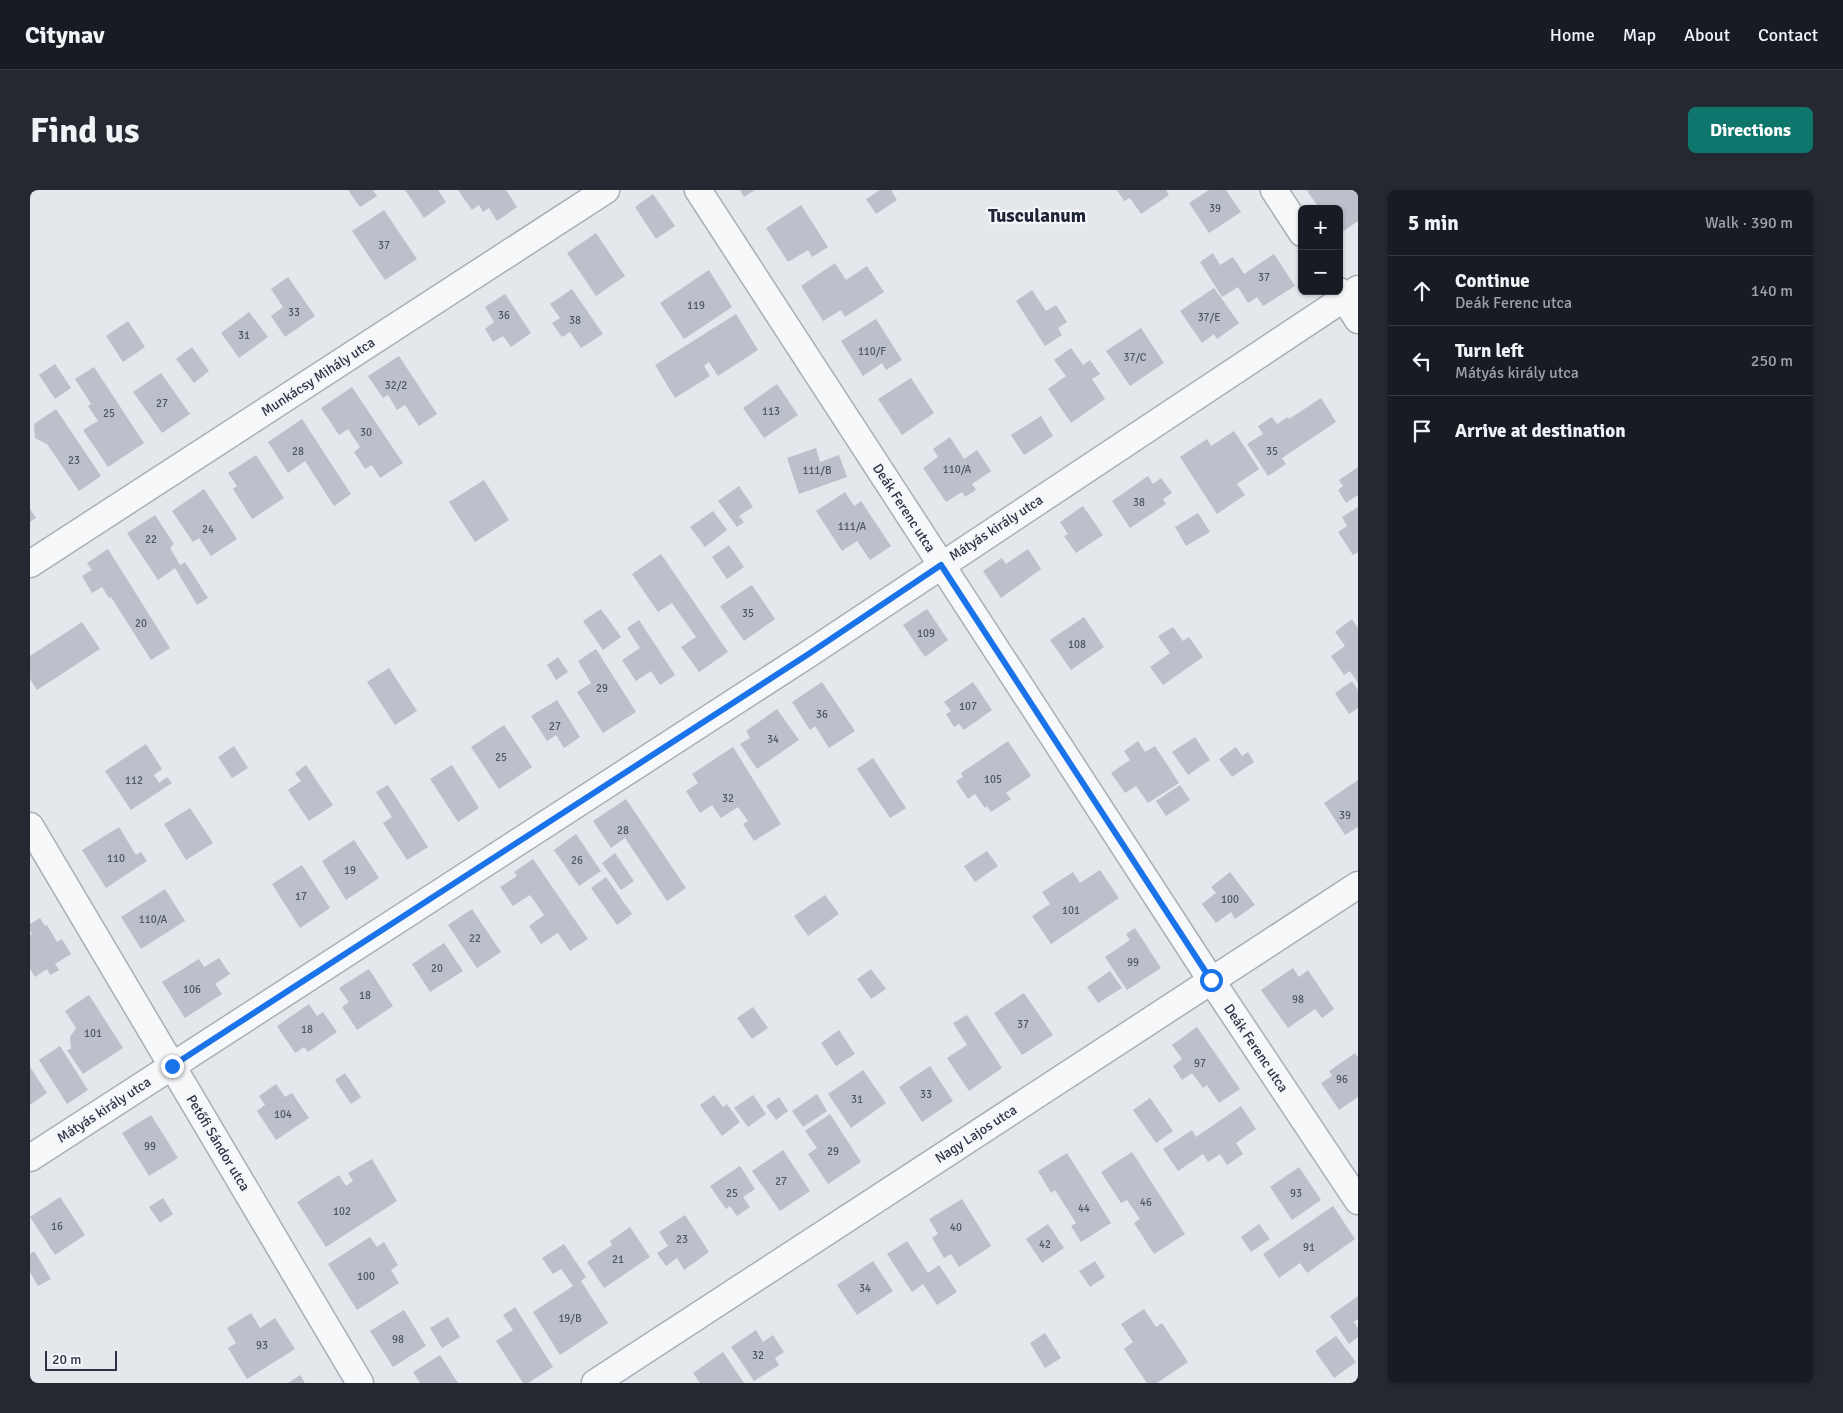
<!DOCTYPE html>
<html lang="en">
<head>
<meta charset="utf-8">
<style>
	:root { --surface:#171b24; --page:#242831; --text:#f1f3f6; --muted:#9ea1a6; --line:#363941; --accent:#0f766e }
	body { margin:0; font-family:Signika,sans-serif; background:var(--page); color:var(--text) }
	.controls { position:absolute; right:15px; top:15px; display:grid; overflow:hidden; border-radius:8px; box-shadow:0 1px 4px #0004 }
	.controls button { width:45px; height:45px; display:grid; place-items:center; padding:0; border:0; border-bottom:1px solid var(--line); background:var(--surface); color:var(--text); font:25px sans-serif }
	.scale { position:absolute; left:15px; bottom:12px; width:72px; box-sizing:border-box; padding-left:5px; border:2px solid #2b3445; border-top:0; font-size:14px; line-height:18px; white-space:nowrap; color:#2b3445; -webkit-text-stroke:4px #f4f6f9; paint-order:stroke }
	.stop { position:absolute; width:15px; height:15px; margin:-11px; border:4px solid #1a73e8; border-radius:50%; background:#fff }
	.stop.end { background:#1a73e8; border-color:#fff; box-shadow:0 1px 5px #0008 }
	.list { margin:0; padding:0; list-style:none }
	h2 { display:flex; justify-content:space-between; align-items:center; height:65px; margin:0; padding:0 20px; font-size:21px }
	h2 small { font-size:16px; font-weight:400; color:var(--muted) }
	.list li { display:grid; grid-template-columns:32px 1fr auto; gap:15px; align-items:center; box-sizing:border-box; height:70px; padding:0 20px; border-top:1px solid var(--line) }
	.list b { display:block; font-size:19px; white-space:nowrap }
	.list p { margin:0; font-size:16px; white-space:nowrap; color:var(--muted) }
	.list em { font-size:16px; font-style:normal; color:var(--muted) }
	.icon { flex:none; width:28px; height:28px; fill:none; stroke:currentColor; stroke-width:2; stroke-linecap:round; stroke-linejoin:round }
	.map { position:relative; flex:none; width:1328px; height:1193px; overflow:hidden; border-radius:8px }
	header { display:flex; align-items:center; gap:30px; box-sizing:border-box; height:70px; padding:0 25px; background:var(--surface); border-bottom:1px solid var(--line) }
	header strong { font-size:24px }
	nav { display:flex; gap:28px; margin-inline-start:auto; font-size:18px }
	.intro { display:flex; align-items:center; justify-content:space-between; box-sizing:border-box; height:120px; padding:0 30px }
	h1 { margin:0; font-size:35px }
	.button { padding:12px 22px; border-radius:8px; background:var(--accent); color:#fff; font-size:18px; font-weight:700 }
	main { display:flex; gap:30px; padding:0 30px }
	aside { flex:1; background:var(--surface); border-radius:8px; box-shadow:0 1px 4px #0004 }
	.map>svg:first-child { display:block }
</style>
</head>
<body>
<header>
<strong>Citynav</strong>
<nav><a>Home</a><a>Map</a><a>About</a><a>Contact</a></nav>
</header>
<div class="intro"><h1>Find us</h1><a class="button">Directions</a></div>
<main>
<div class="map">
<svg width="1328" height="1193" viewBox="0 0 1328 1193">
	<rect width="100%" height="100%" fill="#e4e7ec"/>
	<g fill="#bbc0ca">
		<polygon points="318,0 343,0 347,6 330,17"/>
		<polygon points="375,0 408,0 416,12 394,28"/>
		<polygon points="428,0 476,0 487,17 467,31 459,18 453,22 449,15 442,20"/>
		<polygon points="710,0 725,0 714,7"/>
		<polygon points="850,0 861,0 867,10 846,24 836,9"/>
		<polygon points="1087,0 1136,0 1139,5 1111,24 1100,8 1094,11"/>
		<polygon points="1179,0 1196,0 1211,22 1179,43 1159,13"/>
		<polygon points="1279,0 1328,0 1328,31 1309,44 1309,19 1290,19 1277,1"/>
		<polygon points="623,4 645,36 626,49 605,17"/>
		<polygon points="771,15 798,57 782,67 778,60 758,72 736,38"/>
		<polygon points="354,20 387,69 355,90 322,41"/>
		<polygon points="566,43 595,86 566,106 537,63"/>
		<polygon points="1183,63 1190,75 1203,67 1214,84 1244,64 1265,96 1233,116 1227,107 1218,113 1208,97 1192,107 1170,72"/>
		<polygon points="805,73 816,90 837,76 854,102 815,127 811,120 793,131 771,96"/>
		<polygon points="679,80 702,117 654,149 630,113"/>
		<polygon points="258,87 285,126 255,147 241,126 253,117 241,99"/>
		<polygon points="1184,98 1209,133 1187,149 1184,144 1172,153 1150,121"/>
		<polygon points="542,99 573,144 551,158 540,142 532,147 522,133 530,128 520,114"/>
		<polygon points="1002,100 1016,121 1026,115 1037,132 1028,138 1032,145 1015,156 986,111"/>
		<polygon points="475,104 501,143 481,157 473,146 463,152 455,139 464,132 455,117"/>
		<polygon points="219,122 238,147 209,168 191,143"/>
		<polygon points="706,124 728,160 688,186 679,172 674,176 680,186 645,208 625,175"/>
		<polygon points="846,129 872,170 856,180 852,173 833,186 811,151"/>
		<polygon points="98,131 115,157 93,172 76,146"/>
		<polygon points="1111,138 1134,173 1100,196 1076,161"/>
		<polygon points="162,157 179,181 164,193 146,169"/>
		<polygon points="1041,158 1053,175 1060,170 1070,184 1062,189 1075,209 1041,233 1018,199 1036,186 1024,170"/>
		<polygon points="369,166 407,224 389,236 375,215 367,220 358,205 353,208 338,186"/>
		<polygon points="25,174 41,198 25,209 9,185"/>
		<polygon points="64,177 114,253 78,277 53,240 68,231 58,216 61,214 45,189"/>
		<polygon points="131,183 160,224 132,243 103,202"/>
		<polygon points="881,188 904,223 872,245 848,209"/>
		<polygon points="747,194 768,225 734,248 713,218"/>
		<polygon points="322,197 373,273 350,288 342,275 335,279 324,262 330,257 318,239 309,245 291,218"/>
		<polygon points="1291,208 1306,232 1252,268 1256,274 1238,286 1217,254 1233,244 1228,236 1242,227 1247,234 1258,227 1259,229"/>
		<polygon points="26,219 71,286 49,301 17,254 5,248 4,234"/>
		<polygon points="1011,226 1023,246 994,265 981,245"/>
		<polygon points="272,229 321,304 304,316 275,271 258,283 238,252"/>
		<polygon points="1204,241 1229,279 1207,294 1215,305 1187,324 1150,267 1177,249 1181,256"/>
		<polygon points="920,247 934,269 947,260 961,281 942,294 946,300 935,307 932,302 916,312 893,278 908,267 903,259"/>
		<polygon points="786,258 790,272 809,265 817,287 769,304 757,268"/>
		<polygon points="226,265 254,308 222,329 203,299 207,296 198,283"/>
		<polygon points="1328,277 1328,305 1316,313 1308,300 1313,296 1309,290"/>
		<polygon points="1118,286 1123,294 1131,288 1142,303 1133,309 1136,314 1100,338 1082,311"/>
		<polygon points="454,290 479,330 445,352 419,312"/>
		<polygon points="709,296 723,317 709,326 714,332 707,337 688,311"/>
		<polygon points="174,299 207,349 181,366 169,348 163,352 142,321"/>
		<polygon points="815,302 824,316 831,311 861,356 840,370 827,351 812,361 786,321"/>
		<polygon points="1053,316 1073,345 1046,363 1034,346 1038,344 1030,332"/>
		<polygon points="1328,317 1328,362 1323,365 1308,342 1317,336 1312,327"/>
		<polygon points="0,319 6,328 0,332"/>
		<polygon points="683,321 697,340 675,357 660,337"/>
		<polygon points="1168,323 1180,342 1156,356 1145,337"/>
		<polygon points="125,325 144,354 140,358 150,375 155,372 178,408 167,415 145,378 128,390 97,343"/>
		<polygon points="699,355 714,377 697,389 682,367"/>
		<polygon points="78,359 140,458 121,470 81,407 79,408 72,397 62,403 52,386 62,380 57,373"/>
		<polygon points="998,359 1011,379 971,408 953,381 972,368 976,374"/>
		<polygon points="631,364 698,462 669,482 651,457 666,447 642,413 628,422 602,384"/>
		<polygon points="722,395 745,429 714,451 690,416"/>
		<polygon points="571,419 591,447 573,460 553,431"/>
		<polygon points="897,419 918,450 895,467 873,435"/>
		<polygon points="1054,427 1074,457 1041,480 1020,450"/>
		<polygon points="1322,429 1328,438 1328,493 1320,481 1314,485 1301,466 1315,456 1305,442"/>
		<polygon points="609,430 645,485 630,495 621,481 606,491 592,470 610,458 597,438"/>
		<polygon points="52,432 70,459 7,500 0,489 0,466"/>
		<polygon points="1143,437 1153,451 1159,447 1173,467 1133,495 1120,477 1140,463 1128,446"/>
		<polygon points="566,459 606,522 573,543 547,502 561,493 548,471"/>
		<polygon points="528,467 538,482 526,490 517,475"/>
		<polygon points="359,478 387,521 365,535 337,492"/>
		<polygon points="1322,491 1328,500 1328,518 1319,524 1305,503"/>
		<polygon points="792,492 825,541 799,558 785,536 780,540 762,512"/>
		<polygon points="943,492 962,520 934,540 929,534 924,537 916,524 921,521 914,512"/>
		<polygon points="527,510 550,547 534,558 526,545 517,551 501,526"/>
		<polygon points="747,519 769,550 727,579 710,554 720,548 716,541"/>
		<polygon points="474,535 502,577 469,599 441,557"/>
		<polygon points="1165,547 1180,570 1158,585 1142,562"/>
		<polygon points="978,551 1001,586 976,603 981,609 961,622 957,616 955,618 945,604 938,609 926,591 933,587 931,583"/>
		<polygon points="1108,551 1115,562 1125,556 1149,593 1118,613 1106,596 1095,603 1081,583 1100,570 1094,561"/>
		<polygon points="116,554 132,579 124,585 129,593 137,587 142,593 101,620 75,581"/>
		<polygon points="204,556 218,578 202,588 188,567"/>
		<polygon points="703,557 751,634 724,651 713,634 718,631 708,617 691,628 682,615 670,623 656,601 668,593 662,584"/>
		<polygon points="1206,557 1212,566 1218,562 1224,572 1202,587 1189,569"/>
		<polygon points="843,568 876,618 860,628 827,579"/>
		<polygon points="276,575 303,615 279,631 258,600 271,591 265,583"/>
		<polygon points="422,575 449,618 428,632 400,589"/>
		<polygon points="1328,590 1328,637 1315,645 1294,613"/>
		<polygon points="358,595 398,657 377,670 353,633 362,627 346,602"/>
		<polygon points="1150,595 1160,610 1136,626 1126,611"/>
		<polygon points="596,609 656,698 637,711 595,648 581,658 563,631"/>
		<polygon points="160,618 183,653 156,670 134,634"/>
		<polygon points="89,637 106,665 111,662 117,671 76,698 52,660"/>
		<polygon points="546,644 571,681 549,696 524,660"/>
		<polygon points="324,650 349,688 316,710 292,671"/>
		<polygon points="957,661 968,676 945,692 934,676"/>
		<polygon points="585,663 604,691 591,700 572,673"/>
		<polygon points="503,669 558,749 540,761 528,743 511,754 499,736 514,725 500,705 483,716 470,697 487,686 484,682"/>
		<polygon points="272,675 300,718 270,738 242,694"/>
		<polygon points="1070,680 1089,708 1021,754 1002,726 1020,714 1012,702 1043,682 1050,693"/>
		<polygon points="1200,682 1225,715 1205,729 1201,722 1186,733 1172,714 1186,703 1181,697"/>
		<polygon points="576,687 602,724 587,735 561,698"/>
		<polygon points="135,699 155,731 111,759 91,727"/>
		<polygon points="795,705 809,724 778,746 764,726"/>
		<polygon points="442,719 471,762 447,778 418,735"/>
		<polygon points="10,728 15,736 17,735 27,752 32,749 41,764 25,774 29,780 20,785 17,779 5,787 0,779 0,745 2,744 0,741 0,734"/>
		<polygon points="1105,738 1131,778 1097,800 1075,767 1100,750 1096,744"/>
		<polygon points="414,753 433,781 400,802 382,774"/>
		<polygon points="189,768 200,784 185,794 192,804 155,828 132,792 169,769 174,777"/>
		<polygon points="1263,778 1269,787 1278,780 1304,819 1292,828 1285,819 1258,838 1231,800"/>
		<polygon points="339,779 363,816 327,840 312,817 319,812 309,798"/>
		<polygon points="841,779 856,799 841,809 827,789"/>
		<polygon points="1080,781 1092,798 1068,813 1057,797"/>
		<polygon points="994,803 1023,845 992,865 964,823"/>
		<polygon points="59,805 93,858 53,884 37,860 41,859 40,847 46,838 35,821"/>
		<polygon points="279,814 287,826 293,822 307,842 278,862 274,857 265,863 247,836"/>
		<polygon points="723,817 738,838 722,849 707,828"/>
		<polygon points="937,825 972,878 939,901 917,868 937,855 923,833"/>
		<polygon points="1167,837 1210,899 1189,913 1177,895 1173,898 1162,883 1152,890 1143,876 1152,869 1142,855"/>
		<polygon points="809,840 825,864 806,876 791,853"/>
		<polygon points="30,856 58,900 37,914 9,870"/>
		<polygon points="1325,863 1328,867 1328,907 1309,920 1291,893 1302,886 1299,881"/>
		<polygon points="900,876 923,911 892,932 869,897"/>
		<polygon points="0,877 17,903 0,915"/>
		<polygon points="833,880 856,913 821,938 798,904"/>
		<polygon points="315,883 331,907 321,914 305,890"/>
		<polygon points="246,894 255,907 262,903 279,928 246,950 227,921 235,915 229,906"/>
		<polygon points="787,904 797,921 773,937 762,921"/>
		<polygon points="684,905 693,917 697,914 710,932 692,946 670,915"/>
		<polygon points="723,905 736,924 718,937 704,918"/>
		<polygon points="749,907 758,921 746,930 736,916"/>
		<polygon points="1120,908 1143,941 1126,953 1103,920"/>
		<polygon points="1211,916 1226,939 1206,953 1213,964 1197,975 1190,964 1178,972 1173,964 1148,981 1133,959 1162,940 1166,947"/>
		<polygon points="800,924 831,972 798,994 778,964 787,958 775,941"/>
		<polygon points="121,925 148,968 119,986 92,943"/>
		<polygon points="753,960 780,1001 750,1021 722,981"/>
		<polygon points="1102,962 1155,1044 1124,1064 1104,1033 1110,1029 1097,1010 1091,1013 1071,982"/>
		<polygon points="1037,963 1081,1033 1051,1052 1041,1036 1046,1033 1025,1000 1021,1003 1008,981"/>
		<polygon points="342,969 367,1011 296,1057 267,1012 309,985 316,996 323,991 318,983"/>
		<polygon points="710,976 725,999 713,1007 720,1017 707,1026 700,1016 696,1019 680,996"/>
		<polygon points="1269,977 1291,1010 1262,1030 1240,997"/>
		<polygon points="30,1007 55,1045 25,1065 0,1027"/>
		<polygon points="133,1008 143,1024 130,1033 119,1017"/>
		<polygon points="932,1009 961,1056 929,1077 921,1064 914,1068 902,1048 908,1044 899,1029"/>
		<polygon points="1303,1016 1325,1049 1277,1083 1270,1073 1249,1088 1233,1064"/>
		<polygon points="655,1025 679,1062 654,1080 647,1068 636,1076 627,1063 638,1056 629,1042"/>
		<polygon points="1018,1034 1034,1058 1012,1073 996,1049"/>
		<polygon points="1229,1034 1240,1049 1221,1062 1211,1047"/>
		<polygon points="600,1037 620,1067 574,1098 557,1072 582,1055 580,1051"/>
		<polygon points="340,1047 347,1057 354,1052 368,1075 361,1080 369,1093 327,1120 298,1074"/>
		<polygon points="877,1051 898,1083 909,1075 927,1102 907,1115 893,1094 882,1102 857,1064"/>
		<polygon points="534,1054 556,1087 551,1091 578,1133 530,1165 503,1122 543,1096 531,1079 523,1084 512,1068"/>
		<polygon points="4,1061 21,1089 8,1096 0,1082 0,1064"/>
		<polygon points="843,1071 863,1101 827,1125 807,1095"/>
		<polygon points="1065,1071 1075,1087 1060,1097 1049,1081"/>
		<polygon points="1328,1106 1328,1129 1324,1132 1328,1138 1328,1147 1319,1154 1300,1126"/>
		<polygon points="485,1117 523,1177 498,1193 493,1193 466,1151 483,1140 473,1125"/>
		<polygon points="1114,1119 1126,1137 1132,1133 1158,1172 1127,1193 1117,1193 1094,1159 1103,1152 1091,1134"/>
		<polygon points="374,1120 396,1156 363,1177 340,1141"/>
		<polygon points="221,1123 230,1138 245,1128 265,1159 217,1189 198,1158 206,1153 197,1138"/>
		<polygon points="418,1127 430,1147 412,1158 400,1138"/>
		<polygon points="726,1140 733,1152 743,1145 754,1162 745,1168 749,1175 724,1191 701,1157"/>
		<polygon points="1015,1143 1031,1168 1015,1178 1000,1153"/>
		<polygon points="1306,1146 1326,1172 1304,1188 1285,1161"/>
		<polygon points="693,1162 714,1193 670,1193 663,1183"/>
		<polygon points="410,1165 428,1193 390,1193 383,1182"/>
		<polygon points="270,1185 275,1193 258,1193"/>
	</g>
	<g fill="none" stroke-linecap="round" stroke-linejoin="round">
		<g stroke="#a9aeb7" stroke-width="29">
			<g id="minor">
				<polyline points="668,0 1181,790 1328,1011"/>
				<polyline points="1244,0 1272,43"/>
				<polyline points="1309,101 1328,130"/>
				<polyline points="0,374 576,0"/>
				<polyline points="0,636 330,1193"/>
				<polyline points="0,968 777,465 1328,99"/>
				<polyline points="565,1193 1328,695"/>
			</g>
		</g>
		<use href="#minor" stroke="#f7f8fa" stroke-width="26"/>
	</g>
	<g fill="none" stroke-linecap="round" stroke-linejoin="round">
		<polyline stroke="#1a73e8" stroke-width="6" points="142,876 777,465 911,375 1181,790"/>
	</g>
	<g text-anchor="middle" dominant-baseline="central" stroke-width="4.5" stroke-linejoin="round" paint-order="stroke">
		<g font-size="11" fill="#4f5766">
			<text x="1185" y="18">39</text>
			<text x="354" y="55">37</text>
			<text x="1234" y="87">37</text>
			<text x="666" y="115">119</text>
			<text x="264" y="122">33</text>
			<text x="474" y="125">36</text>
			<text x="1179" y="127">37/E</text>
			<text x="545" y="130">38</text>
			<text x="214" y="145">31</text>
			<text x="842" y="161">110/F</text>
			<text x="1105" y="167">37/C</text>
			<text x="366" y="195">32/2</text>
			<text x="132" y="213">27</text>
			<text x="741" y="221">113</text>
			<text x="79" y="223">25</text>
			<text x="336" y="242">30</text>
			<text x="268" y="261">28</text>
			<text x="1242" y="261">35</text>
			<text x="44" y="270">23</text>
			<text x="927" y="279">110/A</text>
			<text x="787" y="280">111/B</text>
			<text x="1109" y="312">38</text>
			<text x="822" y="336">111/A</text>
			<text x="178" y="339">24</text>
			<text x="121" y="349">22</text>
			<text x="718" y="423">35</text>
			<text x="111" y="433">20</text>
			<text x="896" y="443">109</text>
			<text x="1047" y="454">108</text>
			<text x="572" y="498">29</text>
			<text x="938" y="516">107</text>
			<text x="792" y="524">36</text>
			<text x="525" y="536">27</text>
			<text x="743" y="549">34</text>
			<text x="471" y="567">25</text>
			<text x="963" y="589">105</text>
			<text x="104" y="590">112</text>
			<text x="698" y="608">32</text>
			<text x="1315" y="625">39</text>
			<text x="593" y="640">28</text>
			<text x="86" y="668">110</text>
			<text x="547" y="670">26</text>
			<text x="320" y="680">19</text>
			<text x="271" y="706">17</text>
			<text x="1200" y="709">100</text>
			<text x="1041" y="720">101</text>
			<text x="123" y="729">110/A</text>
			<text x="445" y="748">22</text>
			<text x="1103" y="772">99</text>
			<text x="407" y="778">20</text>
			<text x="162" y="799">106</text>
			<text x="335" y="805">18</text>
			<text x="1268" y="809">98</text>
			<text x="993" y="834">37</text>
			<text x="277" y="839">18</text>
			<text x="63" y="843">101</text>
			<text x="1170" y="873">97</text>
			<text x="1312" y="889">96</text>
			<text x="896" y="904">33</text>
			<text x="827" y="909">31</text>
			<text x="253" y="924">104</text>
			<text x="120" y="956">99</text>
			<text x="803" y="961">29</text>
			<text x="751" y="991">27</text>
			<text x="702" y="1003">25</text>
			<text x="1266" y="1003">93</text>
			<text x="1116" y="1012">46</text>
			<text x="1054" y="1018">44</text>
			<text x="312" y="1021">102</text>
			<text x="27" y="1036">16</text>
			<text x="926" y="1037">40</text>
			<text x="652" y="1049">23</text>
			<text x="1015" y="1054">42</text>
			<text x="1279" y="1057">91</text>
			<text x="588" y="1069">21</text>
			<text x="336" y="1086">100</text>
			<text x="835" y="1098">34</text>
			<text x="540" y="1128">19/B</text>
			<text x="368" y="1149">98</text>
			<text x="232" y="1155">93</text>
			<text x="728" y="1165">32</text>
		</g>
		<g font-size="14" fill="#2b3445" stroke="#f4f6f9">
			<text transform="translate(288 187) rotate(-33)">Munkácsy Mihály utca</text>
			<text transform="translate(874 318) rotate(57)">Deák Ferenc utca</text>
			<text transform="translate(966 338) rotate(-33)">Mátyás király utca</text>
			<text transform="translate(1226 858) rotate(56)">Deák Ferenc utca</text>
			<text transform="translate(74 920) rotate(-33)">Mátyás király utca</text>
			<text transform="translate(946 944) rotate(-33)">Nagy Lajos utca</text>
			<text transform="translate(188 953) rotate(59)">Petőfi Sándor utca</text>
		</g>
		<g font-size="19" font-weight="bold" fill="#1d2536" stroke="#f4f6f9">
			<text x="1007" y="26">Tusculanum</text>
		</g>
	</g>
</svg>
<div class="controls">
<button>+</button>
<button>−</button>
</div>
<div class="scale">20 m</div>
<div class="stop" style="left:1181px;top:790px"></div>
<div class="stop end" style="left:142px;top:876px"></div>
</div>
<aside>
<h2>5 min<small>Walk · 390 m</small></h2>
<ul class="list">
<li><svg class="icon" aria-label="ahead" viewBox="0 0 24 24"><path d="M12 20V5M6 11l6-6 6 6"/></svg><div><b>Continue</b><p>Deák Ferenc utca</p></div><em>140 m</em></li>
<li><svg class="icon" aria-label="left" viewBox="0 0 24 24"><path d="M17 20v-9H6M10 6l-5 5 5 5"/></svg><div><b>Turn left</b><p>Mátyás király utca</p></div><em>250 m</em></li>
<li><svg class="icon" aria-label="arrive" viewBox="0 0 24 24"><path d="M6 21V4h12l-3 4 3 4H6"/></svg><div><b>Arrive at destination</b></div></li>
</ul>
</aside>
</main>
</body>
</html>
